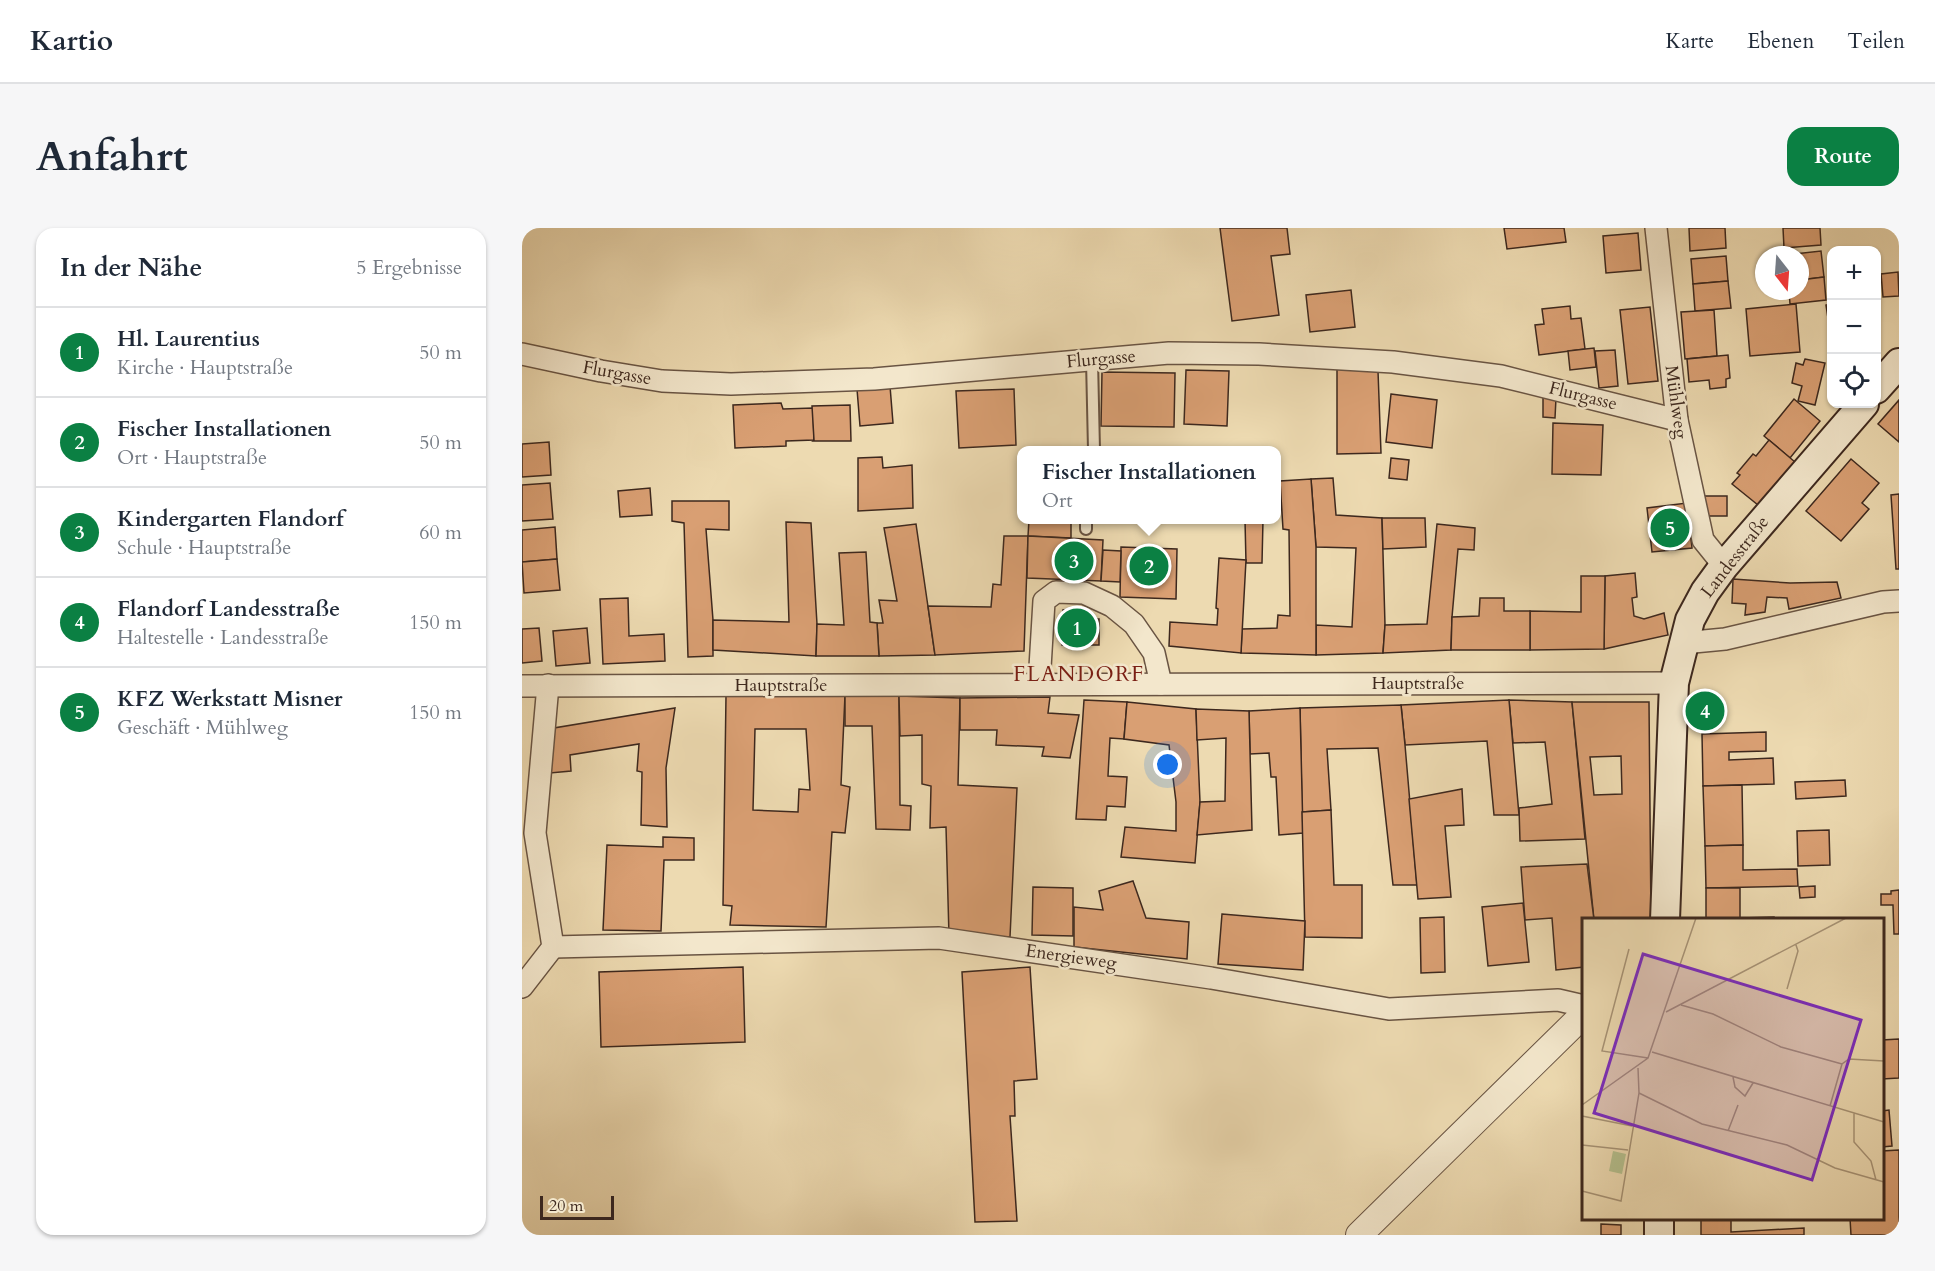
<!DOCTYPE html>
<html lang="de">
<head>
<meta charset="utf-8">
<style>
	:root { --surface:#fff; --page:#f6f6f7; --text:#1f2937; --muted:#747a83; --line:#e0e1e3; --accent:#0b8043 }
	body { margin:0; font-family:Cardo,serif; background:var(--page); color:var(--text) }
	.controls { position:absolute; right:18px; top:18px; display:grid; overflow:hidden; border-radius:12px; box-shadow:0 2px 4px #0004 }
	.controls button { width:54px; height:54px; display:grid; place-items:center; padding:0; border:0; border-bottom:2px solid var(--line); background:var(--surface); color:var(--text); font:30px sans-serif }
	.compass { position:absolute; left:1233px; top:18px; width:54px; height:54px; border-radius:50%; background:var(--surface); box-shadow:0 2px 4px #0004; rotate:163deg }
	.scale { position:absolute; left:18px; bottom:15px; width:74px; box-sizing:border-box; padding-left:6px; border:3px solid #3d281e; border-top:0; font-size:16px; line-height:21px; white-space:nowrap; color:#3d281e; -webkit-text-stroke:4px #f3e7cc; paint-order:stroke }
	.you { position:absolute; left:646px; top:537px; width:21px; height:21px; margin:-15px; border:4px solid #fff; border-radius:50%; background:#1a73e8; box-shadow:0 0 0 9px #1a73e833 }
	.badge { display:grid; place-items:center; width:39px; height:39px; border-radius:50%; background:var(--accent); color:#fff; font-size:20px; font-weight:700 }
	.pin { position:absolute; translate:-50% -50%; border:3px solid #fff; box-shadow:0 2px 6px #0006 }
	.popup { position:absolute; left:495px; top:218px; width:264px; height:78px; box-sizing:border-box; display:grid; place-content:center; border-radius:12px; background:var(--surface); filter:drop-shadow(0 2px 4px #0005); font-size:20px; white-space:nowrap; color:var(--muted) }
	.popup b { font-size:22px; color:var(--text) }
	.popup::after { content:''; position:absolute; left:50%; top:100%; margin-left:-12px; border:12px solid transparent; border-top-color:var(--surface) }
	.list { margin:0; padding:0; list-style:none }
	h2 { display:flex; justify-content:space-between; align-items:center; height:78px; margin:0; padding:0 24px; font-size:26px }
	h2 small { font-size:20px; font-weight:400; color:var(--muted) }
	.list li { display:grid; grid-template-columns:39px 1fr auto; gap:18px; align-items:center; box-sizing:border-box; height:90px; padding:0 24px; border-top:2px solid var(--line) }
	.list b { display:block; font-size:22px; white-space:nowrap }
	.list p { margin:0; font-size:20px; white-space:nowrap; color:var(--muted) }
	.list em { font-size:20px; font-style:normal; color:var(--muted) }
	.icon { flex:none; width:33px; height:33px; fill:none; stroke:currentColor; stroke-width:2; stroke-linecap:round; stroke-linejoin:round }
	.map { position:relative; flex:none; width:1377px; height:1007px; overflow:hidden; border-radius:18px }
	header { display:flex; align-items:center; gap:36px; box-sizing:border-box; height:84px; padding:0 30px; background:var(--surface); border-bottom:2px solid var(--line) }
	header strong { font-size:28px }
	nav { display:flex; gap:33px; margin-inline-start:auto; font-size:21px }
	.intro { display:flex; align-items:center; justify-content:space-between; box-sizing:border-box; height:144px; padding:0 36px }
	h1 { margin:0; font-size:42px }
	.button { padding:15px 27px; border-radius:18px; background:var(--accent); color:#fff; font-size:21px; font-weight:700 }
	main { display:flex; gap:36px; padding:0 36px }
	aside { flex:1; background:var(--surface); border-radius:18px; box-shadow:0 2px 4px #0004 }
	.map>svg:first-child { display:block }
</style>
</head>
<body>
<header>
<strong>Kartio</strong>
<nav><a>Karte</a><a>Ebenen</a><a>Teilen</a></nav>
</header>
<div class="intro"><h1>Anfahrt</h1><a class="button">Route</a></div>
<main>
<aside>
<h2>In der Nähe<small>5 Ergebnisse</small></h2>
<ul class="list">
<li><span class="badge">1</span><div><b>Hl. Laurentius</b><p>Kirche · Hauptstraße</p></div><em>50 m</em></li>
<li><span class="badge">2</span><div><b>Fischer Installationen</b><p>Ort · Hauptstraße</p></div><em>50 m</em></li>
<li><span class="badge">3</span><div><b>Kindergarten Flandorf</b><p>Schule · Hauptstraße</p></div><em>60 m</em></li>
<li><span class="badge">4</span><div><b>Flandorf Landesstraße</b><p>Haltestelle · Landesstraße</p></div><em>150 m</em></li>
<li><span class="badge">5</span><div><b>KFZ Werkstatt Misner</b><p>Geschäft · Mühlweg</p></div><em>150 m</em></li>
</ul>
</aside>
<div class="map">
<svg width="1377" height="1007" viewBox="0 0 1377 1007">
	<rect width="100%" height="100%" fill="#eddab1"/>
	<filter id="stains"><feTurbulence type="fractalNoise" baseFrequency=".00333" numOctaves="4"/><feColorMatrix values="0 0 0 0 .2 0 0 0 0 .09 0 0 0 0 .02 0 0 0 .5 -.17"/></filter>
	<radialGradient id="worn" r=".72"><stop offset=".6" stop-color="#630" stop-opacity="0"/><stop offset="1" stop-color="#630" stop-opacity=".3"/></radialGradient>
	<g fill="#d99f73" stroke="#3d281e" stroke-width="1.5" fill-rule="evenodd">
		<polygon points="698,0 765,0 768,26 749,28 757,87 710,93"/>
		<polygon points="982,0 1042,0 1044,14 985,21"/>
		<polygon points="1167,0 1203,0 1204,20 1168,23"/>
		<polygon points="1261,0 1298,0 1299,17 1262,20"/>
		<polygon points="1116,5 1119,42 1084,45 1081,8"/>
		<polygon points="1299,23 1302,49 1278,52 1278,27 1263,27"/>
		<polygon points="1204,28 1206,53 1171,56 1169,31"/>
		<polygon points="1376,44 1377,68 1361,69 1359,46"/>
		<polygon points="1302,49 1304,72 1268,76 1267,63 1278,63 1278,52"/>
		<polygon points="1206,53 1209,80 1173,83 1171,56"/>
		<polygon points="829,62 833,99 788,104 784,67"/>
		<polygon points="1274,76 1278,124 1228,128 1224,81"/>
		<polygon points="1310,76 1310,117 1304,77"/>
		<polygon points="1048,78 1049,91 1059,90 1063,121 1017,127 1013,97 1022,96 1020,81"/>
		<polygon points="1128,79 1136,153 1106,156 1098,82"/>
		<polygon points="1192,82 1195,128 1163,131 1159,84"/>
		<polygon points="1072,120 1074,139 1048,142 1046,123"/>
		<polygon points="1093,122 1096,158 1077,160 1073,123"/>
		<polygon points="1206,127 1208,150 1204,151 1204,159 1188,161 1187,152 1167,154 1165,131"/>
		<polygon points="1283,131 1303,135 1293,177 1276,173 1280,158 1270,155 1274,135 1281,137"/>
		<polygon points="815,140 856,143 859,225 815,226"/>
		<polygon points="664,142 707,143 705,198 662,196"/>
		<polygon points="580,144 653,145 652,199 579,198"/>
		<polygon points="368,158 371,195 338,198 335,161"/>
		<polygon points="492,161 494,217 437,220 434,163"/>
		<polygon points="869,166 915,172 910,220 864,214"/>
		<polygon points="1021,169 1034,170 1033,190 1021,189"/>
		<polygon points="1272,171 1298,193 1268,230 1242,208"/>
		<polygon points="1377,172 1377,214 1356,196"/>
		<polygon points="259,175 261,181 291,180 292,212 264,213 264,218 213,220 211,177"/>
		<polygon points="328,177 329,213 291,213 292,212 290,178"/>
		<polygon points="1031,195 1081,197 1079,247 1030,246"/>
		<polygon points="1247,212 1273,234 1236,277 1210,256 1218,247 1215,245 1231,226 1234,228"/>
		<polygon points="27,214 29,247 0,249 0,216"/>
		<polygon points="360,229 361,240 390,237 391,280 336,283 336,230"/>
		<polygon points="869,230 887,232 885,252 867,250"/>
		<polygon points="1329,231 1357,255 1340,275 1347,281 1319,313 1284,283"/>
		<polygon points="811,250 814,287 860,290 863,397 861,425 794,427 794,397 830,399 834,320 794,319 789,251"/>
		<polygon points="789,251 794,319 794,427 719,425 720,401 755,400 756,387 768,388 767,302 761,301 758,253"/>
		<polygon points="28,255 31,291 0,293 0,257"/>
		<polygon points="128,260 130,287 98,289 96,263"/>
		<polygon points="1377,266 1377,341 1374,341 1369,267"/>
		<rect x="1182" y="268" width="23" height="20"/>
		<polygon points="150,273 207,273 207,302 184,301 191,392 191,428 166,429 162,295 150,293"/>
		<polygon points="1165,275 1170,320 1130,324 1125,280"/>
		<polygon points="860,290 903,290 904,319 861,321"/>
		<polygon points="507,292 549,292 549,310 506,308"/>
		<polygon points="723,292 741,292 740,335 724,335"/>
		<polygon points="264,294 289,295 295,396 294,428 191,422 191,392 267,394"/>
		<polygon points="394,296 413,427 357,428 355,395 361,395 357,372 375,373 362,300"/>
		<polygon points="915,296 953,300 952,322 936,321 930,389 929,422 861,425 863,397 905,396"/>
		<polygon points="33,299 35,331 0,334 0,302"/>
		<polygon points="482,308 506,308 502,423 413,427 406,378 469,379 471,356 479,357"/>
		<polygon points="506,308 581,312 579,353 505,350"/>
		<polygon points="599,319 655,321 654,371 598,369"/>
		<polygon points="581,322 599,323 598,354 579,353"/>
		<polygon points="344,324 348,394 355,395 357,428 294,428 295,396 322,397 317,325"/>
		<polygon points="697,330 724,332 719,425 647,418 648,394 695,397 696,381 694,380"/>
		<polygon points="35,331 38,362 2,365 0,334"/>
		<polygon points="1113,345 1115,369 1110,370 1112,388 1122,391 1142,385 1146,407 1082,421 1083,348"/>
		<polygon points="1059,348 1083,348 1082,421 1008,422 1008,383 1059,384"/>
		<polygon points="1211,351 1268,355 1315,354 1319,370 1267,381 1265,370 1245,369 1243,384 1223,387 1224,376 1210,375"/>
		<polygon points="106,370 107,408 142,406 143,433 81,436 78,371"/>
		<polygon points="958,370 982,370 982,383 1008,383 1008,422 929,422 930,389 957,388"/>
		<polygon points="556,381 556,391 577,391 577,417 540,417 539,413 536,410 534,397 541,393 541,382"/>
		<polygon points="17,400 20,433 0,435 0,401"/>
		<polygon points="65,400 68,435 34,438 31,403"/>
		<path d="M323,467l-4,90 9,2 -5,46 -13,-1 -6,95 -96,-2 2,-19 -9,-1 3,-209zM233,501h51l4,61 -11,-1 -1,23 -45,-2z"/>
		<polygon points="323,467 377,468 378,577 389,578 388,602 354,601 350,498 323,498"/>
		<polygon points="377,468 438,470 436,557 495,560 488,709 427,708 424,599 408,600 409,558 400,556 400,507 378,508"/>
		<polygon points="528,469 526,485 557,487 548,530 520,528 522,519 474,517 475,502 438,502 438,470"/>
		<polygon points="562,472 605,474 602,511 588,510 586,548 605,549 603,579 585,578 584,592 554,591"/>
		<polygon points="987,472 1050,474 1063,611 998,613 997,580 1030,576 1023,514 991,515"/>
		<polygon points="987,472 997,587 972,587 965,513 883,517 879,477"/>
		<polygon points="605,474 674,481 678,574 673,635 599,629 603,599 654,603 654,574 647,517 602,511"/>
		<path d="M1050,474h77l2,218h-57zM1099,528l1,38 -28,1 -4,-38z"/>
		<polygon points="879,477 883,517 895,657 871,657 856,520 805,521 809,582 780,584 778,480"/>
		<polygon points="153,480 144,540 145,599 119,597 120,544 115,543 117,516 48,527 49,543 28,545 26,501"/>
		<polygon points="778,480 781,605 757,607 754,549 749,549 747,525 728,526 727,483"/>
		<polygon points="674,481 727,483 730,602 675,607 678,574 703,573 704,510 675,512"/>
		<polygon points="1244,504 1244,523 1207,524 1207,532 1251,530 1252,556 1181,558 1180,506"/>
		<polygon points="1323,552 1324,568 1274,571 1273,554"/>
		<polygon points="1220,557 1221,617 1183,618 1181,558"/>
		<polygon points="940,561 942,597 923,598 929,669 896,671 887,571"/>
		<polygon points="809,582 812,657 840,657 840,710 783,709 780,584"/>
		<polygon points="1307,602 1308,637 1276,638 1275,603"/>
		<polygon points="141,609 172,610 172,632 142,632 139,703 81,702 85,617 141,619"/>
		<polygon points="1221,617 1221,642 1275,641 1276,658 1184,660 1183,618"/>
		<polygon points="1065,636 1072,692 1062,692 1062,739 1034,742 1030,690 1003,692 999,639"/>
		<polygon points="611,653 624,690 667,694 665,731 552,719 552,679 581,682 577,663"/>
		<polygon points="1293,658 1293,669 1278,670 1277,659"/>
		<polygon points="511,659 551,660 551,708 510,707"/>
		<polygon points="1184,660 1218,660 1218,690 1252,689 1252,692 1184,692"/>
		<polygon points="1377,662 1377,706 1372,706 1371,677 1359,677 1359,666 1369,666 1369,663"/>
		<polygon points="1001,675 1007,734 966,738 960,679"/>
		<polygon points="700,686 783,693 781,742 696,736"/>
		<polygon points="922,689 923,744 899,745 898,690"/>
		<polygon points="221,739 223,814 79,819 77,744"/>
		<polygon points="508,739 515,851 492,853 493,888 488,888 495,993 453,994 440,744"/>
		<polygon points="1377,811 1377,850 1360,851 1360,812"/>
		<polygon points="1367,882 1370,918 1360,919 1360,883"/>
		<polygon points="1377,922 1377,1007 1329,1007 1328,990 1360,990 1360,923"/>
		<polygon points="1179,990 1209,990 1209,1004 1282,1000 1282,1007 1179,1007"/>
		<polygon points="1079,996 1099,997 1099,1007 1079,1007"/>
	</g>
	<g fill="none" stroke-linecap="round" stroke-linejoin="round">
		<g stroke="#695443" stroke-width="14">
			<g id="service">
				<polyline points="570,132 572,222"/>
				<polyline points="564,301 564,292"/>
			</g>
		</g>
		<g stroke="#695443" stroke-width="24">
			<g id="minor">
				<polyline points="1134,0 1155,192 1181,312 1202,338"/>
				<polyline points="0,126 79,143 140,153 209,156 352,151 647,125 737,126 871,134 979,148 1155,192"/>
				<polyline points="1161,415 1203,411 1361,374 1377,373"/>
				<polyline points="517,456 522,373 534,364 562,365 590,378 612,396 632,425 639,456"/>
				<polyline points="0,458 1152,455"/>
				<polyline points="31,719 417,710 689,750 867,781 1036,772 1062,778"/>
				<polyline points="0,759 31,719 13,605 26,457"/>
			</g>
		</g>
		<g stroke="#695443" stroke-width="28">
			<polyline id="tertiary" points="837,1007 1062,786"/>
		</g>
		<g stroke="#3d281e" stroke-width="32">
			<g id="secondary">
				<polyline points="1354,161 1377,135"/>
				<polyline points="1143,692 1152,455 1168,392 1183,364 1202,338 1342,176"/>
				<polyline points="1137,1007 1137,990"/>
			</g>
		</g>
		<use href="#service" stroke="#f3e7cc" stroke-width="10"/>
		<use href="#minor" stroke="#f3e7cc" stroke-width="21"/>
		<use href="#tertiary" stroke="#f3e7cc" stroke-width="26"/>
		<use href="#secondary" stroke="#f3e7cc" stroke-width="28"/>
	</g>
	<g text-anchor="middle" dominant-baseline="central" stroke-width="5" stroke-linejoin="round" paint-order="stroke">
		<g font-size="18" fill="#3d281e" stroke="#f3e7cc">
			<text transform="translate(579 131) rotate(-5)">Flurgasse</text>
			<text transform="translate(95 145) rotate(10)">Flurgasse</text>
			<text transform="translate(1061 168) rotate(14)">Flurgasse</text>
			<text transform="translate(1154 174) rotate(82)">Mühlweg</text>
			<text transform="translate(1213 329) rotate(-52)">Landesstraße</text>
			<text x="896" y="455">Hauptstraße</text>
			<text x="259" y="457">Hauptstraße</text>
			<text transform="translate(549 729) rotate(8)">Energieweg</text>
		</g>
		<g font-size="21" letter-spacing="1.5" fill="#7a1f14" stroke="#f3e7cc">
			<text x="557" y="446">FLANDORF</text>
		</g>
	</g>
	<g transform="translate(1060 690)">
		<rect width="302" height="302" fill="#eddab1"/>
		<path d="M31,233l13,3 -4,20 -13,-3z" fill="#b5c08e"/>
		<path fill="none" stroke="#a79376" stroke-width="1.5" d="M47,31l-27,102 46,7M205,71l11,-38 -2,-6M99,87l32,9 68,33 61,17M84,94l180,-94M70,134l232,70M151,159l2,10 10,9 8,-13M57,175l63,31 85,21 48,23 49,14M0,187l66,-47 48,-140M248,188l12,-42 7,-5 35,2M272,195v29l17,19 5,19M0,198l50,10M146,213l10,-26M0,227l46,5M0,273l39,10 18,-108 -1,-25"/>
		<path fill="#7b2cbf" fill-opacity="0.15" stroke="#7b2cbf" stroke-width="3" d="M61,36l218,66 -49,160 -218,-67z"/>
		<rect width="302" height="302" fill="none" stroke="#3d281e" stroke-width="3"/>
	</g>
	<rect width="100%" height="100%" filter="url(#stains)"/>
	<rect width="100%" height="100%" fill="url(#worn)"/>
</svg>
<div class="controls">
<button>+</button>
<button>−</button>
<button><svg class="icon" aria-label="locate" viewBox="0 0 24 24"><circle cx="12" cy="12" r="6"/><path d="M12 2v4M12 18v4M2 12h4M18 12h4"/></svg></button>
</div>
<svg class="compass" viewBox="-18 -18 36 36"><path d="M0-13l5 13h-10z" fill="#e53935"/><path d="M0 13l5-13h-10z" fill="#747a83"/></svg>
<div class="scale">20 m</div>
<div class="you"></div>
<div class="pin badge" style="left:555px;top:400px">1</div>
<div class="pin badge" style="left:627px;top:338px">2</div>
<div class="popup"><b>Fischer Installationen</b>Ort</div>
<div class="pin badge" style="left:552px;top:333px">3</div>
<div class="pin badge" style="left:1183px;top:483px">4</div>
<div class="pin badge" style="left:1148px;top:300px">5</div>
</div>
</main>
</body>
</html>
